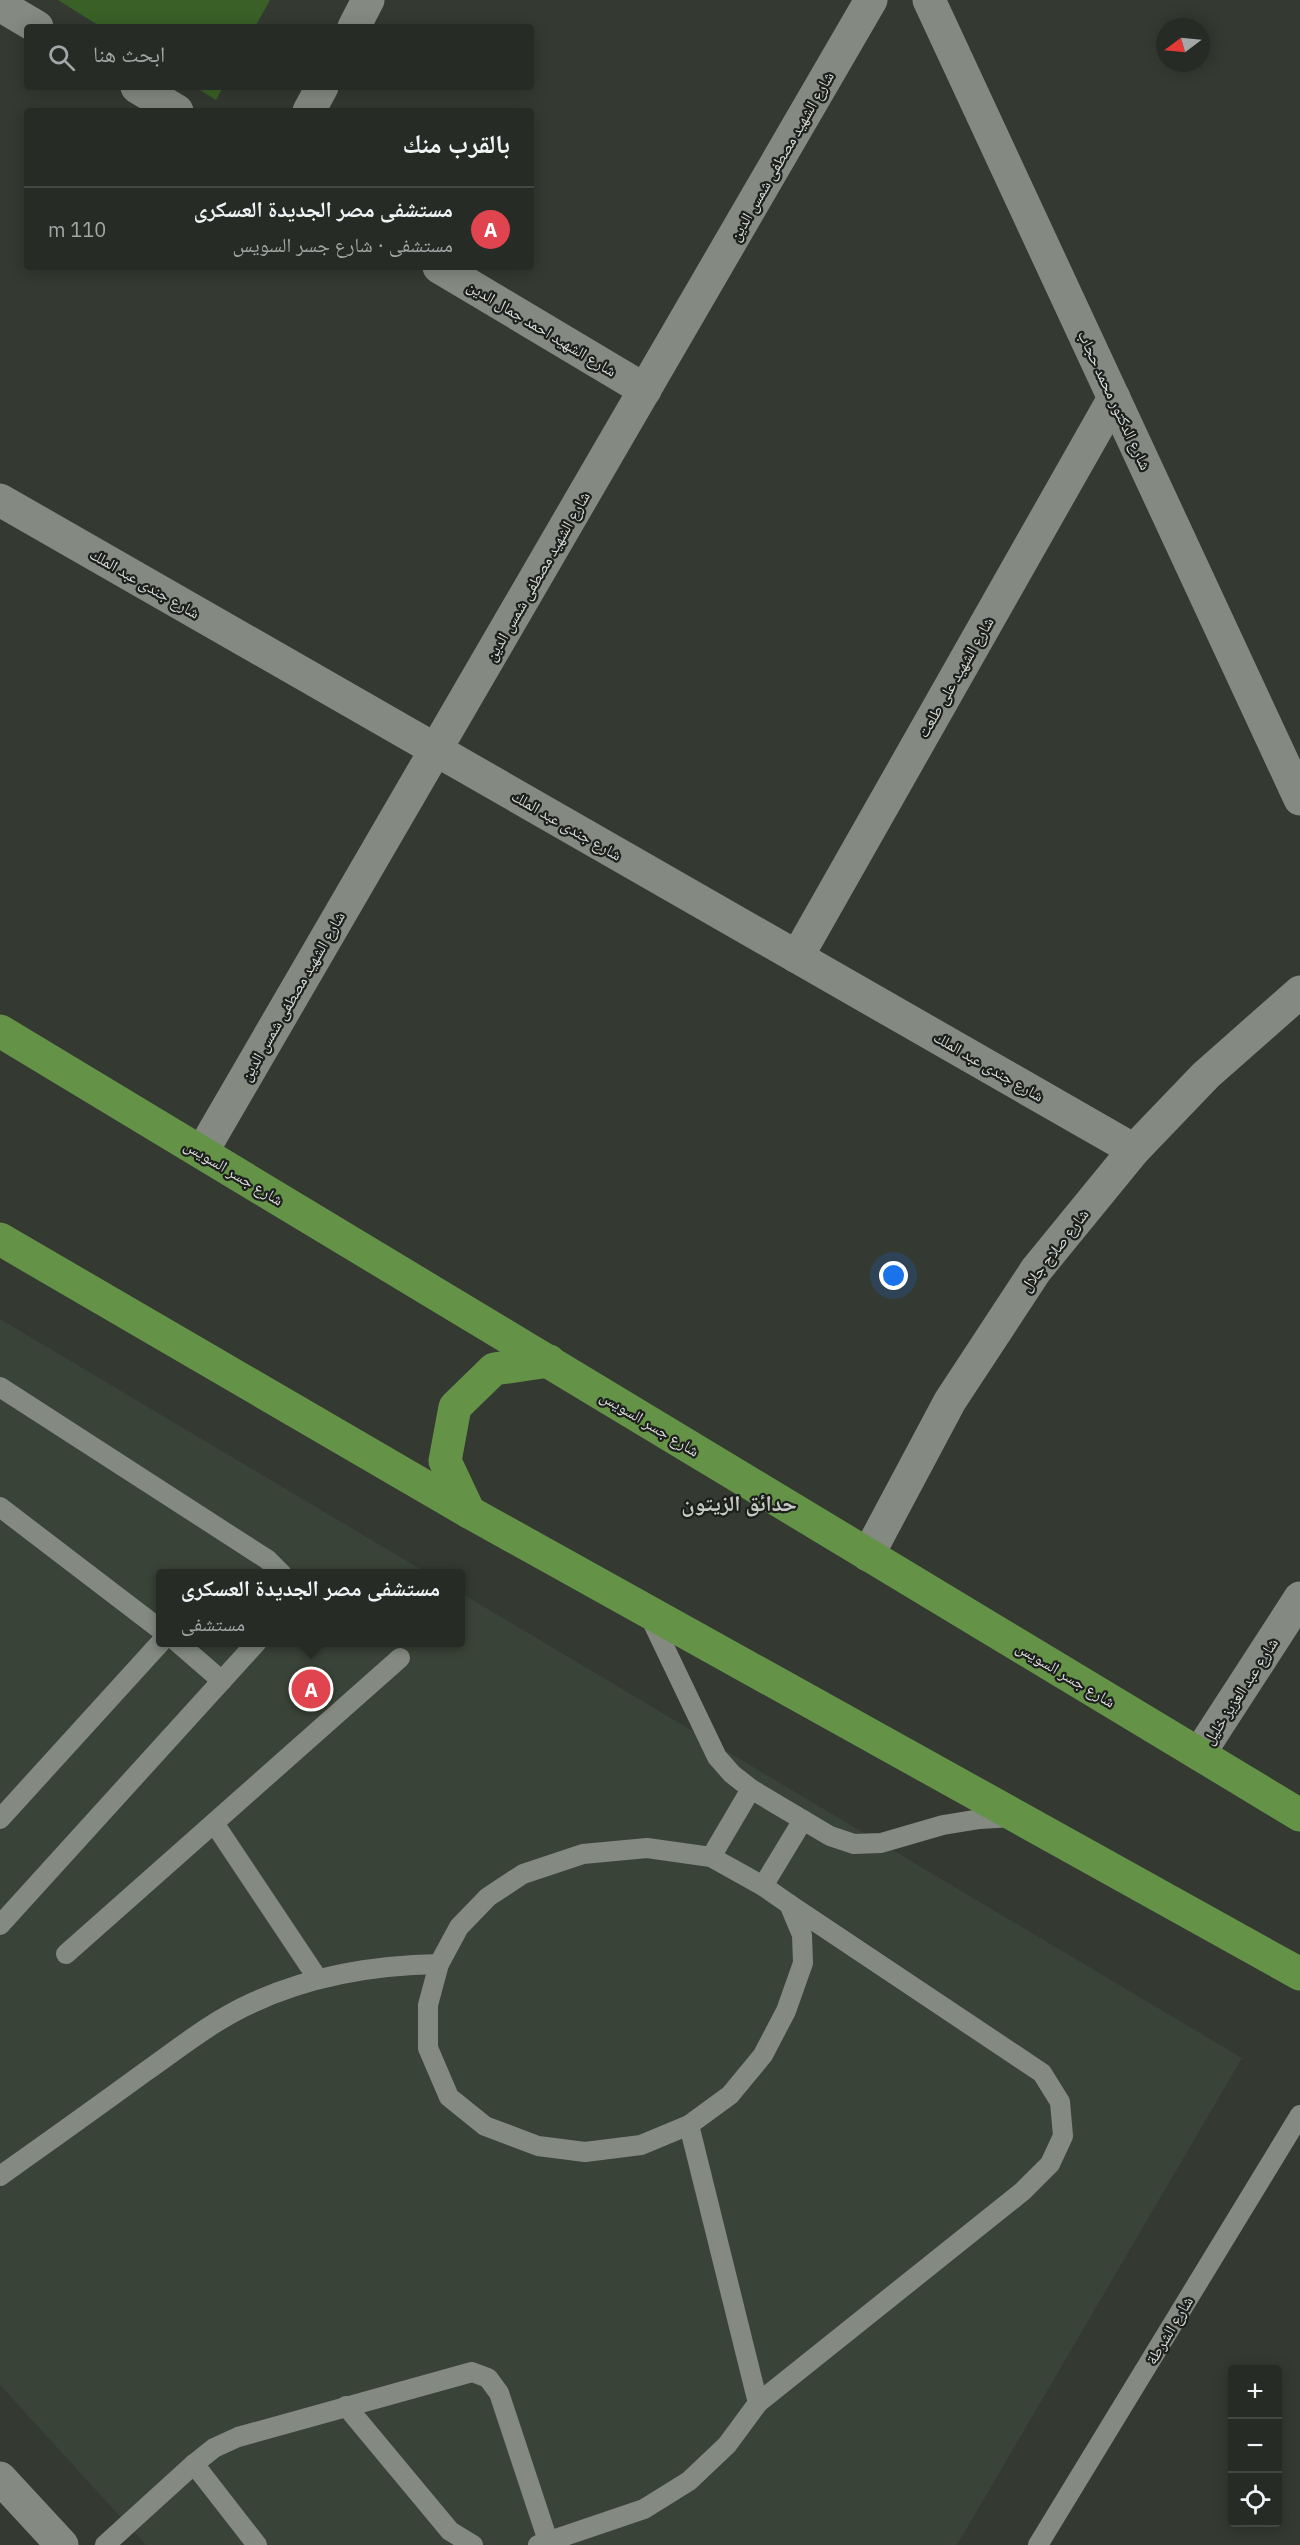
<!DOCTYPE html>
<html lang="ar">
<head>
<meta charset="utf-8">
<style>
	:root { --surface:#272b26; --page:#2f332e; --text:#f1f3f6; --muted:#a4a7a7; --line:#434743; --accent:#7ed153 }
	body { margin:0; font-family:"IBM Plex Sans","Noto Naskh Arabic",sans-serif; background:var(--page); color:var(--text); direction:rtl }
	.controls { position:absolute; right:18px; bottom:18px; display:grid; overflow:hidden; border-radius:6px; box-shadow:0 3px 15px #0003 }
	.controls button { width:54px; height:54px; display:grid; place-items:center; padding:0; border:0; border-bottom:2px solid var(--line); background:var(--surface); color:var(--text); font:30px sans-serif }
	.compass { position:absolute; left:1156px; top:18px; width:54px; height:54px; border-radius:50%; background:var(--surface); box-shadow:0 3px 15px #0003; rotate:254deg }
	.you { position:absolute; left:894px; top:1276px; width:21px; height:21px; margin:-15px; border:4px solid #fff; border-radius:50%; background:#1a73e8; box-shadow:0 0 0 9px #1a73e833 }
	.badge { display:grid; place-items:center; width:39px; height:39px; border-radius:50%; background:var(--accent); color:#fff; font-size:20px; font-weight:700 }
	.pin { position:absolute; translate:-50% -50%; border:3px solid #fff; box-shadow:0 2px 6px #0006 }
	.popup { position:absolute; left:156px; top:1569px; width:309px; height:78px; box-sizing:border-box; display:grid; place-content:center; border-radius:6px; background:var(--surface); filter:drop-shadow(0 2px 4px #0005); font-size:20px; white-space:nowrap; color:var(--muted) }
	.popup b { font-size:22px; color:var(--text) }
	.popup::after { content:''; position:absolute; left:50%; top:100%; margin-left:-12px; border:12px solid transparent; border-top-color:var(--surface) }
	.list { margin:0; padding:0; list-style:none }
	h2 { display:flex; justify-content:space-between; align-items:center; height:78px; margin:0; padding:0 24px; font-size:26px }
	h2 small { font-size:20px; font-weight:400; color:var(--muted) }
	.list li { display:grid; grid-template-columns:39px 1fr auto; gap:18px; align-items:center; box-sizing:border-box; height:84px; padding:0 24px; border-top:2px solid var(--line) }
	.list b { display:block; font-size:22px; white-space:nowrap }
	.list p { margin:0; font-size:20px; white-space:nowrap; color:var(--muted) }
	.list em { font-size:20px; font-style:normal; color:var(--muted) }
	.icon { flex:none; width:33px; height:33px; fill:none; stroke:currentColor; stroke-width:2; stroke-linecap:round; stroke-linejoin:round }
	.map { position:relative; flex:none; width:1300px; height:2545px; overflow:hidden; direction:ltr }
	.search { position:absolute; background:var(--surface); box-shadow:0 3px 15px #0003; left:24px; top:24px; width:510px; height:66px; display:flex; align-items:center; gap:15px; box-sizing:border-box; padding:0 21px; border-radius:6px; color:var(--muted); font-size:22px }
	.panel { position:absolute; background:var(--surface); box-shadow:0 3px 15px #0003; left:24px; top:108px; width:510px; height:162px; border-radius:6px; direction:rtl }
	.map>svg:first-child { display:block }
</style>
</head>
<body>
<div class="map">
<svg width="1300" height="2545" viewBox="0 0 1300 2545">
	<rect width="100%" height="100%" fill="#343932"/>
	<polygon fill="#3a4337" points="0,1319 427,1573 161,1574 161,1642 461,1642 461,1593 1242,2058 957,2545 146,2545 0,2385"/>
	<g fill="#3a6027">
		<polygon points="58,0 270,0 255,27 101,27"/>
		<polygon points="195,87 223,87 216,100"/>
	</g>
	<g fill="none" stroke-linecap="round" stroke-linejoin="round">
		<g stroke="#848982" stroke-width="20">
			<polyline points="0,1387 268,1560 282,1574"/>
			<polyline points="0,1507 161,1630"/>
			<polyline points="649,1615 717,1757 732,1774 751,1789 830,1836 854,1844 881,1843 943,1825 980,1819 1013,1817"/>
			<polyline points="177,1642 222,1681"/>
			<polyline points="0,1819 161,1642"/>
			<polyline points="214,1823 318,1979"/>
			<polygon points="647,1848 711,1857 763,1886 789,1904 802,1935 803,1963 786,2011 763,2055 730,2095 689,2125 641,2145 585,2152 538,2146 485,2126 449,2097 428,2048 428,2005 439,1964 459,1927 488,1897 523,1874 583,1854"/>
			<polyline points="711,1857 751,1789"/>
			<polyline points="763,1886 803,1820"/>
			<polyline points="0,1925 257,1642"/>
			<polyline points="66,1954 400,1658"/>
			<polyline points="689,2125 758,2403"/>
			<path d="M0,2176c48,-34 97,-69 145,-104 34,-24 69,-52 107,-69 60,-28 122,-38 187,-39"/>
			<polyline points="346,2406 450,2531 473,2545"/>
			<polyline points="194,2464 257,2545"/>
			<polyline points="105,2545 194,2464 214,2448 238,2437 472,2372 488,2378 499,2393 548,2541"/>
			<polyline points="538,2545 644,2509 689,2481 727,2445 758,2403 1023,2191 1050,2164 1063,2136 1060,2102 1042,2073 789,1904"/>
			<polyline points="1038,2545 1300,2115"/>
		</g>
		<g stroke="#848982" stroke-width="33">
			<polyline points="929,0 1300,799"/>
			<polyline points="0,5 37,27"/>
			<polyline points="354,27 368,0"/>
			<polyline points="137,87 177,111"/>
			<polyline points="309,111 322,87"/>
			<polyline points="439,267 645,390"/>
			<polyline points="0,500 1134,1150"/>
			<polyline points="797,957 1114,398"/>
			<polyline points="202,1152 871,0"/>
			<polyline points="868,1555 950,1401 1036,1270 1134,1150 1206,1075 1300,992"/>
			<polyline points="1199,1754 1300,1598"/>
			<polyline points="0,2478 62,2545"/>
		</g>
		<g stroke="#649348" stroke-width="33">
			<polyline points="0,1031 1300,1815"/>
			<polyline points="0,1239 469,1512 1300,1974"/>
			<polyline points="469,1512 445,1461 455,1407 494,1369 549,1361"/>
		</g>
	</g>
	<g text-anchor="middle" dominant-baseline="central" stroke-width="4.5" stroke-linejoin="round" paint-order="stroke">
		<g font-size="16" fill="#d8dbd7" stroke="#1d1f1c">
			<text transform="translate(781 156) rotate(-60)">شارع الشهيد مصطفى شمس الدين</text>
			<text transform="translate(542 328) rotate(31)">شارع الشهيد احمد جمال الدين</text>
			<text transform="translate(1115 400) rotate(65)">شارع الدكتور محمد حجاب</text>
			<text transform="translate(537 576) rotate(-60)">شارع الشهيد مصطفى شمس الدين</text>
			<text transform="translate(145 583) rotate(30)">شارع جندى عبد الملك</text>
			<text transform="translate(955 677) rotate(-60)">شارع الشهيد على طلعت</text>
			<text transform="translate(567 825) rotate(30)">شارع جندى عبد الملك</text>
			<text transform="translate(292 996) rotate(-60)">شارع الشهيد مصطفى شمس الدين</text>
			<text transform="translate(989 1066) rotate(30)">شارع جندى عبد الملك</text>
			<text transform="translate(234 1172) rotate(31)">شارع جسر السويس</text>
			<text transform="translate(1054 1250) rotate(-52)">شارع صلاح جلال</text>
			<text transform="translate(650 1423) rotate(31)">شارع جسر السويس</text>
			<text transform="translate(1066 1674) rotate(31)">شارع جسر السويس</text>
			<text transform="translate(1240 1691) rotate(-57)">شارع عبد العزيز خليل</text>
			<text transform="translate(1169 2330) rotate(-59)">شارع الشرطة</text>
		</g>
		<g font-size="22" font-weight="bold" fill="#c5cbc3" stroke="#1d1f1c">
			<text x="739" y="1502">حدائق الزيتون</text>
		</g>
	</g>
</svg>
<div class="controls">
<button>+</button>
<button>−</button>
<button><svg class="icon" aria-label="locate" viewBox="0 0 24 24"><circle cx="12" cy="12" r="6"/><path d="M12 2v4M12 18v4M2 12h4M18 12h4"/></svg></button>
</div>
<svg class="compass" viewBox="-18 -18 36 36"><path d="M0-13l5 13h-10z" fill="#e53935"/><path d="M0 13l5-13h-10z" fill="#a4a7a7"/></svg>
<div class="you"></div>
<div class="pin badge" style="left:311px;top:1689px;background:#e0444e">A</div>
<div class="popup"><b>مستشفى مصر الجديدة العسكرى</b>مستشفى</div>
<div class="search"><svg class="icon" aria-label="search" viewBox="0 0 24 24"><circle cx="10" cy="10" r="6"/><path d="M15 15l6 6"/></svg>ابحث هنا</div>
<section class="panel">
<h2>بالقرب منك<small></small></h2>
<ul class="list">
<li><span class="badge" style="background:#e0444e">A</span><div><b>مستشفى مصر الجديدة العسكرى</b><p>مستشفى · شارع جسر السويس</p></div><em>110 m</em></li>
</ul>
</section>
</div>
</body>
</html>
